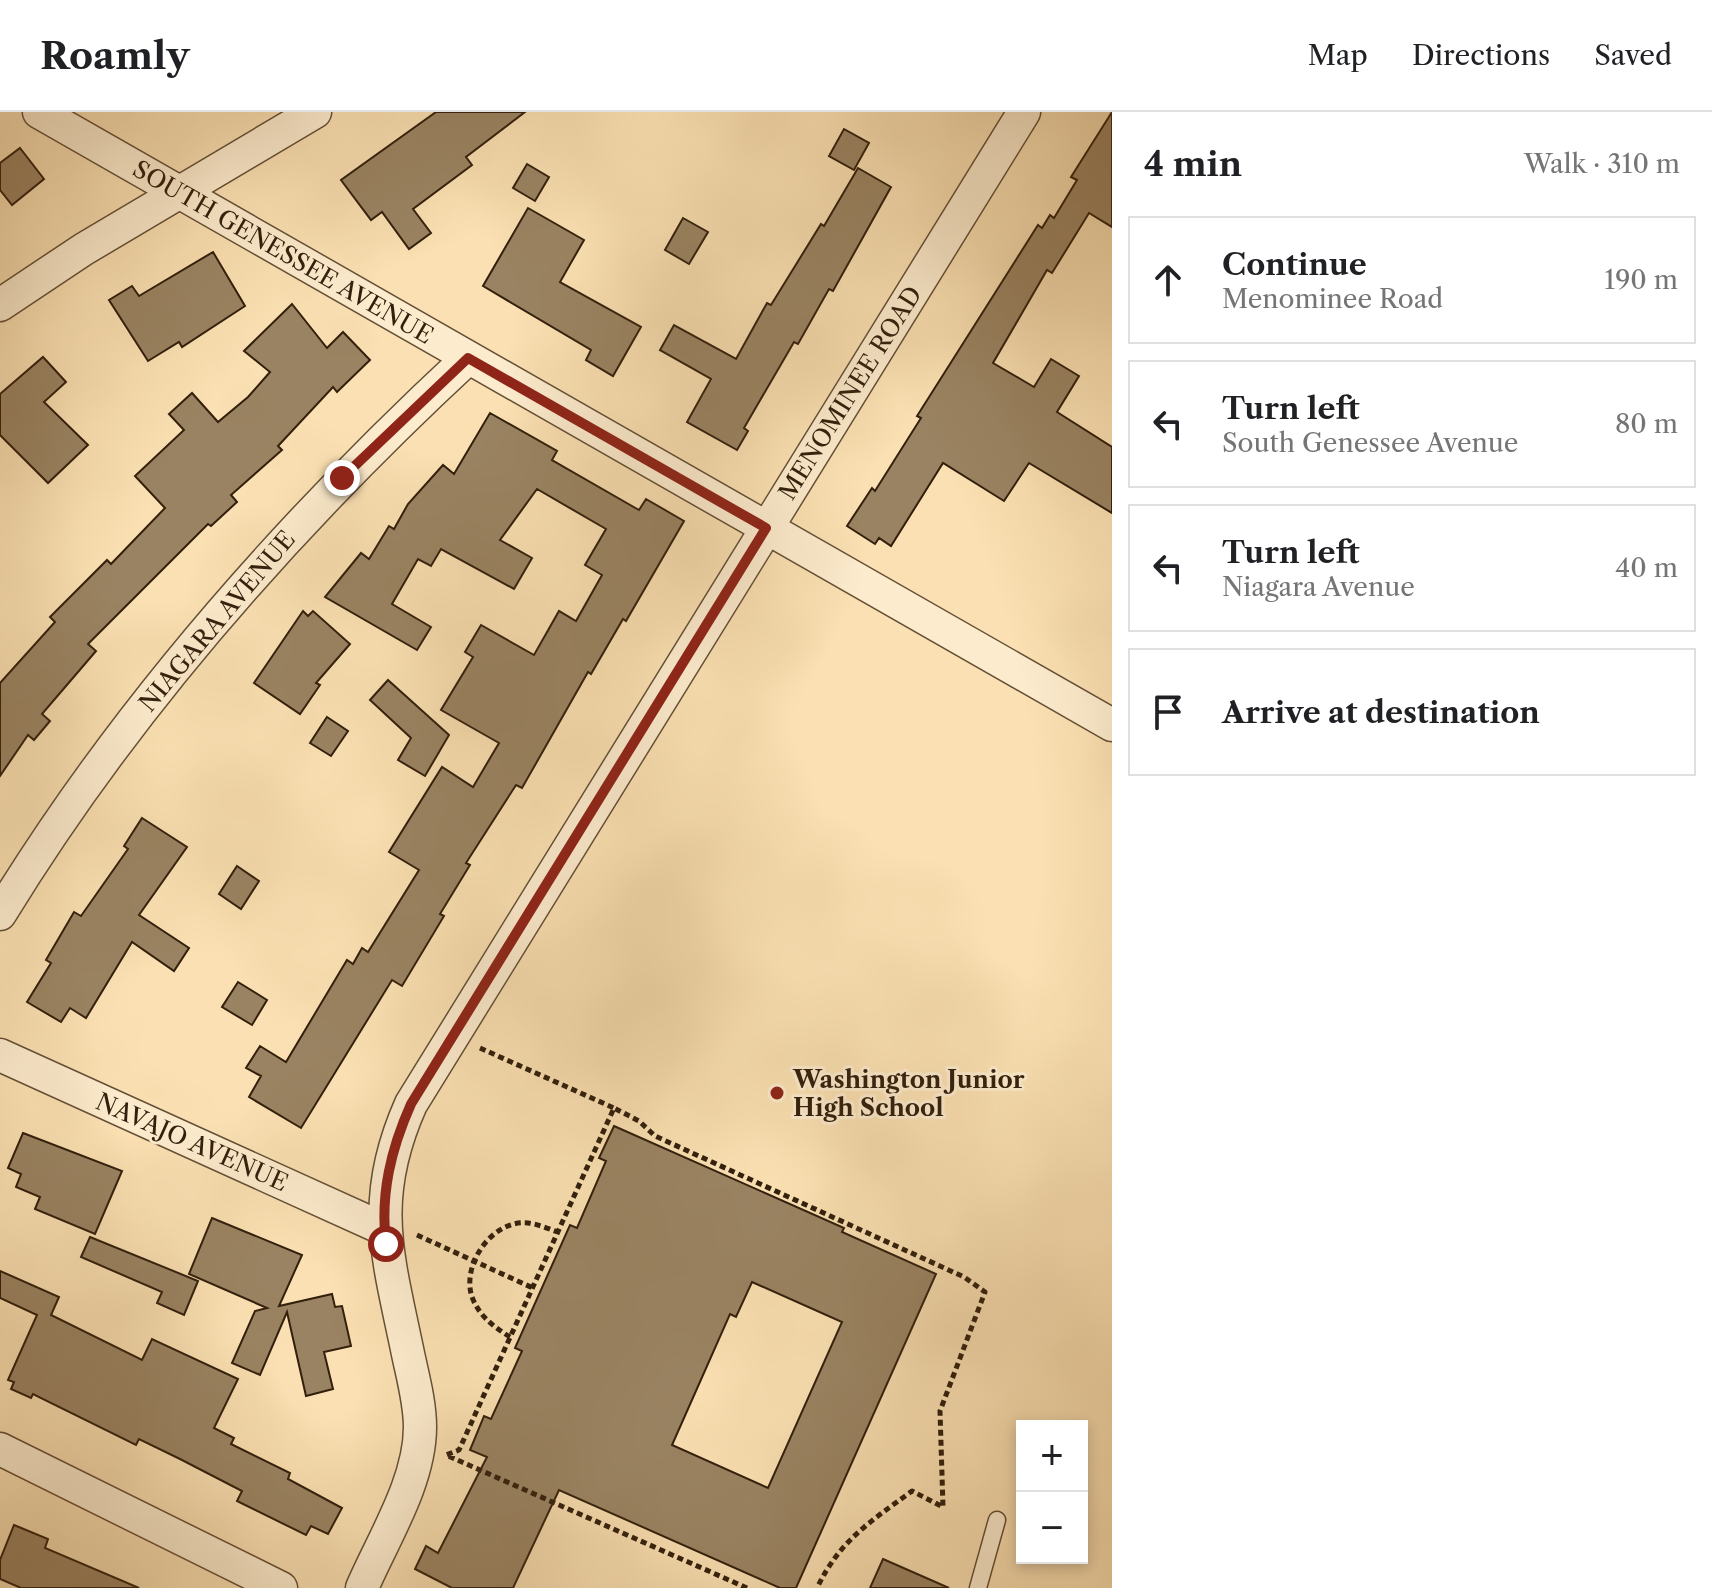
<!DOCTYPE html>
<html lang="en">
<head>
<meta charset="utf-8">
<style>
	:root { --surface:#fff; --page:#f6f6f6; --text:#202124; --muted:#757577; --line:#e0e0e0 }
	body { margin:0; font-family:"Libre Caslon Text",serif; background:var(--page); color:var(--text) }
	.controls { position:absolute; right:24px; bottom:24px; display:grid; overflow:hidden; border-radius:0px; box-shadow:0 4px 12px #0003 }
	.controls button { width:72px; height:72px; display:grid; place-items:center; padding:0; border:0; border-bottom:2px solid var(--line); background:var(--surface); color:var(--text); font:40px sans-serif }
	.stop { position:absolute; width:24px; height:24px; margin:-18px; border:6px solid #8f2418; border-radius:50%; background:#fff }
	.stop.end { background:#8f2418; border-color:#fff; box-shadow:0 2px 8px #0008 }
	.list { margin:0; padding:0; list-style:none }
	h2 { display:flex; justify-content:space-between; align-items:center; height:104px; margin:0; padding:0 32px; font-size:34px }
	h2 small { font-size:26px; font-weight:400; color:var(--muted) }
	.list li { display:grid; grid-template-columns:52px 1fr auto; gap:24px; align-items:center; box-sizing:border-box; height:128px; margin:0 16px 16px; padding:0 16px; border:2px solid var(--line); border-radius:0px }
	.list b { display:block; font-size:30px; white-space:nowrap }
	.list p { margin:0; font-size:26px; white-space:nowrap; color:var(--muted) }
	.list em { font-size:26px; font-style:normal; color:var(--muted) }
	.icon { flex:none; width:44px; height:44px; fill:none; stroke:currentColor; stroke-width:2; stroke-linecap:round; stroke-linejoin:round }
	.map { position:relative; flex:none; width:1112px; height:1476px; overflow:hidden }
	header { display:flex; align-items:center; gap:48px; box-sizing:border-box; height:112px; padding:0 40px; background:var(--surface); border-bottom:2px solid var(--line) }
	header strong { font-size:38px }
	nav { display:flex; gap:44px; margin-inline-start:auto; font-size:28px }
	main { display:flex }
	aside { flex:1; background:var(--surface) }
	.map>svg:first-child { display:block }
</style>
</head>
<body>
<header>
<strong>Roamly</strong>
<nav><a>Map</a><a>Directions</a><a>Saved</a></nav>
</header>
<main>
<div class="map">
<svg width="1112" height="1476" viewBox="0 0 1112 1476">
	<rect width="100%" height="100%" fill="#fae0b2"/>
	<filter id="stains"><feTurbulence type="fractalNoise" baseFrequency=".0025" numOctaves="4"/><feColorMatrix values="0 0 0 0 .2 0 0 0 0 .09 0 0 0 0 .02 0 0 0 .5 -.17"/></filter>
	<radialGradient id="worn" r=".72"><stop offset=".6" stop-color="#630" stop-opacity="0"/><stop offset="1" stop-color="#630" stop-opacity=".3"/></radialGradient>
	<g fill="#9a8362" stroke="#321f0c" stroke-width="2" fill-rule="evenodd">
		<polygon points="436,0 525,0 466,45 472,53 413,97 431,121 409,137 382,100 371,108 341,68"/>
		<polygon points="1112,0 1112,115 1089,101 1052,161 1047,158 993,251 1034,275 1051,247 1079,264 1057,300 1112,335 1112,401 1029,351 1004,389 943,351 891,434 879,426 875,432 847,414 872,376 875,379 921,306 917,304 1038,113 1042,116 1050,103 1054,106 1077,68 1071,65"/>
		<polygon points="844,17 869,31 854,58 829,44"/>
		<polygon points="20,36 44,67 12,93 0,78 0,51"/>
		<polygon points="527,52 549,65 535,89 513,76"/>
		<polygon points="858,56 891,75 833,179 829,177 798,232 794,230 744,316 748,319 737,338 687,310 711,267 660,238 674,213 736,247 767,191 771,193 821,112 824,114"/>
		<polygon points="528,96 584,128 560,170 641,215 613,264 586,248 591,238 483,174"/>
		<polygon points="683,106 708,120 689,152 665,138"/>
		<polygon points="213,140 245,194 182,235 179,230 148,249 109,188 132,174 139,184"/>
		<polygon points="292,192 327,236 343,220 370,248 337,280 333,275 278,334 282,338 231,383 237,390 211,414 208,412 88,532 96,539 42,602 50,609 34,628 28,623 0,664 0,571 55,510 50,505 107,448 111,452 165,396 135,364 184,318 169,302 192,281 218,310 248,285 270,260 244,239"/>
		<polygon points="43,245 66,270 44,290 88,333 48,371 0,323 0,282"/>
		<polygon points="490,301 557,339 552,348 639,398 646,387 684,409 626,509 623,507 591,562 588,560 522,676 516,673 466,751 470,753 440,802 444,804 402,874 392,868 301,1016 249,985 261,964 246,956 260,934 286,950 347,848 353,852 362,836 368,840 419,758 389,740 442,655 473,675 499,631 441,598 473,545 465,540 481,513 534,543 559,499 576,509 602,463 585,453 606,417 537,377 500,428 532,446 514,477 441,437 431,454 418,447 392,492 431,515 417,538 325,485 361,441 369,447 389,414 394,417 408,392 443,353 454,362"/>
		<polygon points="303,499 308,504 313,499 350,532 316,571 320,573 300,602 254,571"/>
		<polygon points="388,568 449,623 425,664 398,648 411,626 370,588"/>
		<polygon points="327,605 348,619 331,644 310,631"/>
		<polygon points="142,706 187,735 139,803 189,836 174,859 132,830 86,906 70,896 61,910 27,890 51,851 46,848 74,800 81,804 128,737 124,734"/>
		<polygon points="237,754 259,769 241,797 219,782"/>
		<polygon points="238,870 267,888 252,913 222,895"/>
		<path d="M614,1014l230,102 -2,4 94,42 -140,314h-16l-221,-98 -46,98h-61l-37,-19 11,-23 12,7 49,-96 -17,-7 14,-34 7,3 31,-68 -7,-3 55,-123 7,3 29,-67 -7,-3zM752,1170l90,40 -74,166 -96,-43 58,-131 6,3z"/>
		<polygon points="23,1021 122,1059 95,1122 35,1097 40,1085 16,1075 21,1062 8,1056"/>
		<polygon points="212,1106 302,1143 279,1194 332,1182 335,1195 342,1194 351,1234 324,1240 333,1277 306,1284 287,1200 260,1263 232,1251 255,1199 267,1196 189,1162"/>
		<polygon points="90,1125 198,1169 184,1203 157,1191 162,1180 81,1145"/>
		<polygon points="0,1159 59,1185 51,1203 142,1248 152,1227 238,1267 214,1316 234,1326 231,1332 290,1361 288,1367 342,1396 328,1422 311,1414 306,1423 237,1389 242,1379 180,1347 139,1327 136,1333 33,1282 31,1286 11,1277 14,1270 8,1268 37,1203 0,1186"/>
		<polygon points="14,1413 48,1427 45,1436 139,1476 21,1476 0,1467 0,1448"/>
		<polygon points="883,1447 949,1476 870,1476"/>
	</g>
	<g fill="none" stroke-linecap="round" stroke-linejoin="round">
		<g stroke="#644f36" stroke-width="19">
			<polyline id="service" points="978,1476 997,1408"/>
		</g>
		<g stroke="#644f36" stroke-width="35">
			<g id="minor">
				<polyline points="39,0 1112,613"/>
				<polyline points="0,193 84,137 315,0"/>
				<path d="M0,802c127,-208 290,-391 468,-556"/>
				<polyline points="0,943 384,1117"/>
				<polyline points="0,1337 281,1476"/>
				<path d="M362,1476c21,-49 58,-106 58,-161 0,-26 -8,-53 -13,-78 -20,-96 -38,-151 4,-245l613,-992"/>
			</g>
		</g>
		<g stroke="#321f0c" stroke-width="5" stroke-dasharray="6 4" stroke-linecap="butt">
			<polyline points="480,936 614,996"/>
			<polyline points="417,1123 533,1176"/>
			<path d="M510,1225c-16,-10 -31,-21 -38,-40 -11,-33 21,-78 56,-74 10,1 21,6 30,9"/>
			<path d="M747,1476l-301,-133 13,-5 155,-342 25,13 16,15 309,141 21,15 -45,119 3,96 -31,-16c-42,31 -72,49 -95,97"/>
		</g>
		<use href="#service" stroke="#fcebcd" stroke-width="16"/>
		<use href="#minor" stroke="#fcebcd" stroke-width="32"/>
	</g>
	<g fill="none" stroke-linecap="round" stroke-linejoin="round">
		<path stroke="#8f2418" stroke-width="10" d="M342,366l126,-120 298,170 -355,576c-20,45 -31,90 -25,140"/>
	</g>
	<circle fill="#8f2418" stroke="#fcebcd" stroke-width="3" cx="777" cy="981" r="8"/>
	<g text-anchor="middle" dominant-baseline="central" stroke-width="6" stroke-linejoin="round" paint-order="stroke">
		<g font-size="24" fill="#321f0c" stroke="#fcebcd">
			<text transform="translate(283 140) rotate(30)">SOUTH GENESSEE AVENUE</text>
			<text transform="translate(850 281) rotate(-58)">MENOMINEE ROAD</text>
			<text transform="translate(217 509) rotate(-50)">NIAGARA AVENUE</text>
			<text transform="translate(192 1030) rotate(24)">NAVAJO AVENUE</text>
		</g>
		<g font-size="24" font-weight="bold" fill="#321f0c" stroke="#fcebcd" text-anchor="start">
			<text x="793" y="967">Washington Junior<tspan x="793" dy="28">High School</tspan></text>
		</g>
	</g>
	<rect width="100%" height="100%" filter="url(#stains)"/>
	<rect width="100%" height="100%" fill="url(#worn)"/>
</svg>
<div class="controls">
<button>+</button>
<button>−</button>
</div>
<div class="stop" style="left:386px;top:1132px"></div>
<div class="stop end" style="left:342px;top:366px"></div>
</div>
<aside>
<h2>4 min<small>Walk · 310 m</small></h2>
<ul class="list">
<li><svg class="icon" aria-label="ahead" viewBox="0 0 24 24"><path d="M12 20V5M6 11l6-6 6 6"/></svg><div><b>Continue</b><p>Menominee Road</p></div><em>190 m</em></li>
<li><svg class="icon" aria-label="left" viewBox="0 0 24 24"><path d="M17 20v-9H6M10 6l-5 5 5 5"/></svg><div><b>Turn left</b><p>South Genessee Avenue</p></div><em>80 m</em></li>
<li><svg class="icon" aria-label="left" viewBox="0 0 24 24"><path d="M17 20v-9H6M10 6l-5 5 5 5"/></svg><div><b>Turn left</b><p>Niagara Avenue</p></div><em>40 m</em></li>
<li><svg class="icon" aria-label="arrive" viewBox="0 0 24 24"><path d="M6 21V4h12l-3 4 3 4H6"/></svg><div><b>Arrive at destination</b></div></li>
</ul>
</aside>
</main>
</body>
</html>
